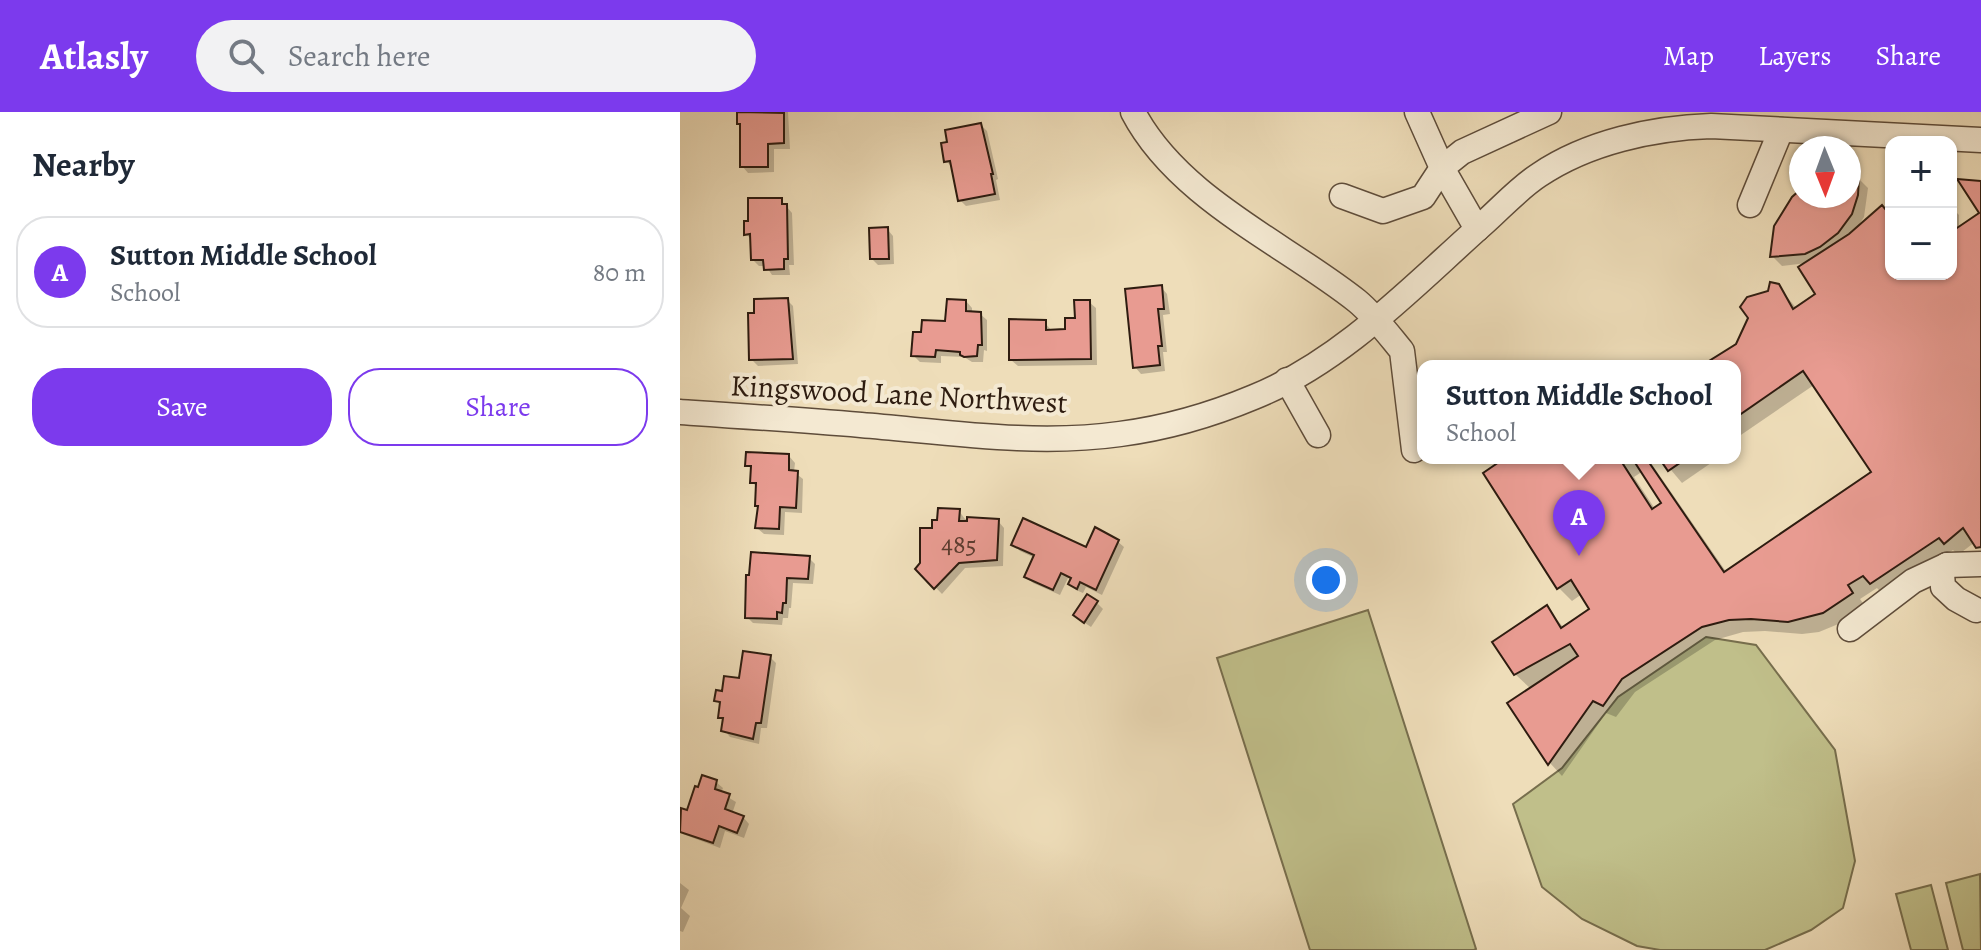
<!DOCTYPE html>
<html lang="en">
<head>
<meta charset="utf-8">
<style>
	:root { --surface:#fff; --page:#f2f2f3; --text:#1f2937; --muted:#747a83; --line:#e0e1e3; --accent:#7c3aed }
	body { margin:0; font-family:Alegreya,serif; background:var(--page); color:var(--text) }
	.controls { position:absolute; right:24px; top:24px; display:grid; overflow:hidden; border-radius:16px; box-shadow:0 2px 6px #0004 }
	.controls button { width:72px; height:72px; display:grid; place-items:center; padding:0; border:0; border-bottom:2px solid var(--line); background:var(--surface); color:var(--text); font:40px sans-serif }
	.compass { position:absolute; left:1109px; top:24px; width:72px; height:72px; border-radius:50%; background:var(--surface); box-shadow:0 2px 6px #0004; rotate:179deg }
	.you { position:absolute; left:646px; top:468px; width:28px; height:28px; margin:-20px; border:6px solid #fff; border-radius:50%; background:#1a73e8; box-shadow:0 0 0 12px #1a73e833 }
	.badge { display:grid; place-items:center; width:52px; height:52px; border-radius:50%; background:var(--accent); color:#fff; font-size:26px; font-weight:700 }
	.pin { position:absolute; translate:-50% -66px; filter:drop-shadow(0 2px 4px #0008) }
	.pin::after { content:''; position:absolute; top:42px; width:28px; height:24px; background:inherit; clip-path:polygon(0 0,100% 0,50% 100%) }
	.popup { position:absolute; left:737px; top:248px; width:324px; height:104px; box-sizing:border-box; display:grid; place-content:center; border-radius:16px; background:var(--surface); filter:drop-shadow(0 2px 6px #0005); font-size:26px; white-space:nowrap; color:var(--muted) }
	.popup b { font-size:30px; color:var(--text) }
	.popup::after { content:''; position:absolute; left:50%; top:100%; margin-left:-16px; border:16px solid transparent; border-top-color:var(--surface) }
	.list { margin:0; padding:0; list-style:none }
	h2 { display:flex; justify-content:space-between; align-items:center; height:104px; margin:0; padding:0 32px; font-size:34px }
	h2 small { font-size:26px; font-weight:400; color:var(--muted) }
	.list li { display:grid; grid-template-columns:52px 1fr auto; gap:24px; align-items:center; box-sizing:border-box; height:112px; margin:0 16px 16px; padding:0 16px; border:2px solid var(--line); border-radius:32px }
	.list b { display:block; font-size:30px; white-space:nowrap }
	.list p { margin:0; font-size:26px; white-space:nowrap; color:var(--muted) }
	.list em { font-size:26px; font-style:normal; color:var(--muted) }
	.actions { display:flex; gap:16px; padding:24px 32px }
	.actions a { flex:1; padding:18px 0; border:2px solid var(--accent); border-radius:32px; text-align:center; font-size:28px; color:var(--accent) }
	.actions .main { background:var(--accent); color:#fff }
	.icon { flex:none; width:44px; height:44px; fill:none; stroke:currentColor; stroke-width:2; stroke-linecap:round; stroke-linejoin:round }
	.map { position:relative; flex:none; width:1301px; height:838px; overflow:hidden }
	header { display:flex; align-items:center; gap:48px; box-sizing:border-box; height:112px; padding:0 40px; background:var(--accent); color:#fff }
	header strong { font-size:38px }
	nav { display:flex; gap:44px; margin-inline-start:auto; font-size:28px }
	.search { width:560px; height:72px; background:var(--page); display:flex; align-items:center; gap:20px; box-sizing:border-box; padding:0 28px; border-radius:44px; color:var(--muted); font-size:30px }
	main { display:flex }
	aside { flex:1; background:var(--surface) }
	.map>svg:first-child { display:block }
</style>
</head>
<body>
<header>
<strong>Atlasly</strong>
<div class="search"><svg class="icon" aria-label="search" viewBox="0 0 24 24"><circle cx="10" cy="10" r="6"/><path d="M15 15l6 6"/></svg>Search here</div>
<nav><a>Map</a><a>Layers</a><a>Share</a></nav>
</header>
<main>
<aside>
<h2>Nearby<small></small></h2>
<ul class="list">
<li><span class="badge">A</span><div><b>Sutton Middle School</b><p>School</p></div><em>80 m</em></li>
</ul>
<div class="actions"><a class="main">Save</a><a>Share</a></div>
</aside>
<div class="map">
<svg width="1301" height="838" viewBox="0 0 1301 838">
	<rect width="100%" height="100%" fill="#eeddb9"/>
	<filter id="stains"><feTurbulence type="fractalNoise" baseFrequency=".0025" numOctaves="4"/><feColorMatrix values="0 0 0 0 .2 0 0 0 0 .09 0 0 0 0 .02 0 0 0 .5 -.17"/></filter>
	<radialGradient id="worn" r=".72"><stop offset=".6" stop-color="#630" stop-opacity="0"/><stop offset="1" stop-color="#630" stop-opacity=".3"/></radialGradient>
	<g fill="#c0bf8a" stroke="#776e4d" stroke-width="2">
		<polygon points="688,498 796,837 794,838 630,838 537,546"/>
		<polygon points="1026,525 1076,533 1155,638 1175,749 1163,796 1131,818 1085,838 980,838 957,834 902,807 862,775 833,692 882,656 938,585"/>
		<polygon points="1300,762 1301,838 1283,838 1266,771"/>
		<polygon points="1251,773 1268,838 1231,838 1216,782"/>
	</g>
	<g fill="#0003" fill-rule="evenodd">
		<polygon points="59,0 108,0 110,37 94,37 94,60 68,61 62,54"/>
		<polygon points="301,13 307,19 318,67 316,68 320,88 286,94 280,88 274,57 266,49"/>
		<path d="M1169,65l9,1 10,10 -4,29 -7,11 34,-11v57h60v-67l8,8v14l22,-15v336l-6,-8 -17,13 -5,-5 -69,46 -7,-8 -17,11 5,7 -29,19 -17,7 -17,2 -37,-3 -22,1 -28,8 -80,52 -19,25 -10,-4 -44,63 -12,-13 -40,-60 21,-14 -16,-15 32,-66 17,20 28,-18 -10,-16 -10,7 -13,-13 -73,-115 23,-15h150l-8,5 76,110 147,-101 -60,-87 -79,54v-73h-30l32,-20 33,-53 8,-7 19,23 20,-14 -10,-32 -25,3 -10,-10 29,-64v4h48zM963,359l21,33 -9,5 -21,-32z"/>
		<polygon points="101,88 112,101 114,153 109,153 110,163 92,163 86,154 79,154 73,148 72,128 66,122"/>
		<polygon points="207,117 213,124 214,152 198,153 192,147"/>
		<polygon points="481,175 487,182 490,202 483,203 487,240 483,240 485,259 461,262 455,255"/>
		<polygon points="107,188 113,194 118,252 78,254 71,247 76,203"/>
		<polygon points="286,189 292,196 292,201 300,202 307,208 307,239 304,238 303,250 292,250 284,245 261,244 261,251 240,250 233,243 267,211"/>
		<polygon points="409,190 416,196 417,253 338,254 331,248 365,211 372,219 387,219"/>
		<polygon points="109,344 115,351 114,360 123,367 122,401 105,400 104,423 84,422 77,416 78,376 72,370 73,358 67,353"/>
		<polygon points="981,346 1028,346 1031,351 1002,371"/>
		<polygon points="279,399 285,407 318,409 324,416 323,454 285,456 262,482 238,457 254,418"/>
		<polygon points="437,429 444,435 422,483 406,475 403,481 396,478 390,472 392,468 388,466 380,483 353,471 346,465 355,446 340,439 333,432 407,438"/>
		<polygon points="129,446 135,452 133,472 113,471 111,496 109,496 108,506 103,506 102,513 73,511 67,505 68,465"/>
		<polygon points="417,491 423,497 411,515 402,509"/>
		<polygon points="90,545 96,551 87,616 81,616 79,632 50,625 44,618 45,610 40,605 41,593 36,588"/>
		<polygon points="36,670 43,676 41,681 56,690 52,702 63,705 69,712 64,726 45,719 40,736 0,721 3,699 8,701"/>
		<polygon points="0,771 9,778 1,796 10,804 3,820 0,819"/>
	</g>
	<g fill="#e89b91" stroke="#2e1c10" stroke-width="2">
		<polygon points="57,0 104,1 104,31 88,32 88,55 60,55 60,12 57,12"/>
		<polygon points="301,11 313,62 311,62 315,82 278,89 270,49 264,50 261,31 267,30 265,18"/>
		<polygon points="1169,63 1179,64 1178,83 1172,102 1158,121 1140,135 1125,142 1090,145 1094,114 1112,85 1121,77 1121,84 1169,84"/>
		<polygon points="1277,67 1301,69 1301,435 1296,436 1283,416 1264,432 1259,426 1190,472 1183,464 1168,473 1173,481 1143,501 1108,510 1071,507 1049,508 1022,515 942,567 923,594 913,589 868,653 827,591 898,544 890,532 834,563 812,530 867,493 881,516 909,497 891,468 877,477 803,361 825,346 952,346 943,352 972,397 981,391 952,346 966,346 1044,460 1191,360 1123,259 1055,306 1055,254 1021,254 1056,232 1068,206 1060,195 1067,185 1088,179 1090,170 1099,172 1113,197 1135,182 1118,155 1169,122 1202,93 1211,104 1211,162 1271,162 1271,114 1274,118 1299,101"/>
		<polygon points="68,86 102,86 102,92 107,92 108,147 104,147 104,157 84,158 83,148 71,148 70,122 64,123 64,109 68,109"/>
		<polygon points="208,115 209,147 190,147 189,116"/>
		<polygon points="482,173 484,197 478,197 482,234 478,234 480,253 453,256 445,177"/>
		<polygon points="108,186 113,247 69,248 68,201 74,201 74,187"/>
		<polygon points="267,187 286,188 286,199 301,200 302,233 298,233 297,244 284,245 280,243 280,240 256,238 255,245 231,244 233,220 241,220 242,208 265,209"/>
		<polygon points="394,188 410,188 411,247 329,248 329,207 366,208 366,218 385,217 385,206 395,206"/>
		<polygon points="66,340 109,342 109,358 118,359 116,396 100,395 99,417 75,416 78,394 75,394 76,371 70,371 71,354 65,354"/>
		<polygon points="979,346 1007,346 988,359"/>
		<polygon points="258,396 280,397 279,409 287,409 287,405 319,407 317,448 279,451 254,477 235,457 240,451 240,416 252,416 252,408 257,408"/>
		<polygon points="343,406 406,435 415,415 439,428 416,478 400,470 397,477 388,472 391,466 381,461 373,478 344,465 354,443 331,433"/>
		<polygon points="71,440 130,444 128,467 107,466 106,491 103,491 102,501 97,500 97,507 65,506 66,463 69,463"/>
		<polygon points="407,482 418,489 404,511 393,503"/>
		<polygon points="63,539 91,543 81,611 76,611 73,627 41,619 43,606 38,606 40,590 34,589 36,578 42,579 44,564 59,566"/>
		<polygon points="22,663 37,668 35,677 50,682 45,697 64,704 57,721 39,714 33,731 0,720 1,696 7,698 15,674 18,675"/>
	</g>
	<g fill="none" stroke-linecap="round" stroke-linejoin="round">
		<g stroke="#5e4c3a" stroke-width="27">
			<g id="minor">
				<path d="M453,0c45,86 151,131 224,189 17,14 31,33 45,50l12,99"/>
				<polyline points="662,84 703,99 743,85 762,56 737,0"/>
				<polyline points="1070,93 1101,18"/>
				<polyline points="797,117 762,56 782,40 869,0"/>
				<polyline points="607,268 638,323"/>
				<path d="M0,300c60,4 121,8 181,13 85,7 174,21 259,9 46,-6 91,-19 134,-37 89,-36 160,-112 230,-174 18,-16 35,-35 55,-48 49,-33 114,-47 172,-49l270,14"/>
				<polyline points="1267,453 1262,462 1263,475 1276,487 1296,498"/>
				<polyline points="1170,517 1233,469 1267,453 1301,452"/>
			</g>
		</g>
		<use href="#minor" stroke="#f4e9d2" stroke-width="24"/>
	</g>
	<g text-anchor="middle" dominant-baseline="central" stroke-width="8" stroke-linejoin="round" paint-order="stroke">
		<g font-size="26" fill="#5c3c30">
			<text x="279" y="432">485</text>
		</g>
		<g font-size="30" fill="#2e1c10" stroke="#f4e9d2">
			<text transform="translate(219 282) rotate(3)">Kingswood Lane Northwest</text>
		</g>
	</g>
	<rect width="100%" height="100%" filter="url(#stains)"/>
	<rect width="100%" height="100%" fill="url(#worn)"/>
</svg>
<div class="controls">
<button>+</button>
<button>−</button>
</div>
<svg class="compass" viewBox="-18 -18 36 36"><path d="M0-13l5 13h-10z" fill="#e53935"/><path d="M0 13l5-13h-10z" fill="#747a83"/></svg>
<div class="you"></div>
<div class="pin badge" style="left:899px;top:444px">A</div>
<div class="popup"><b>Sutton Middle School</b>School</div>
</div>
</main>
</body>
</html>
